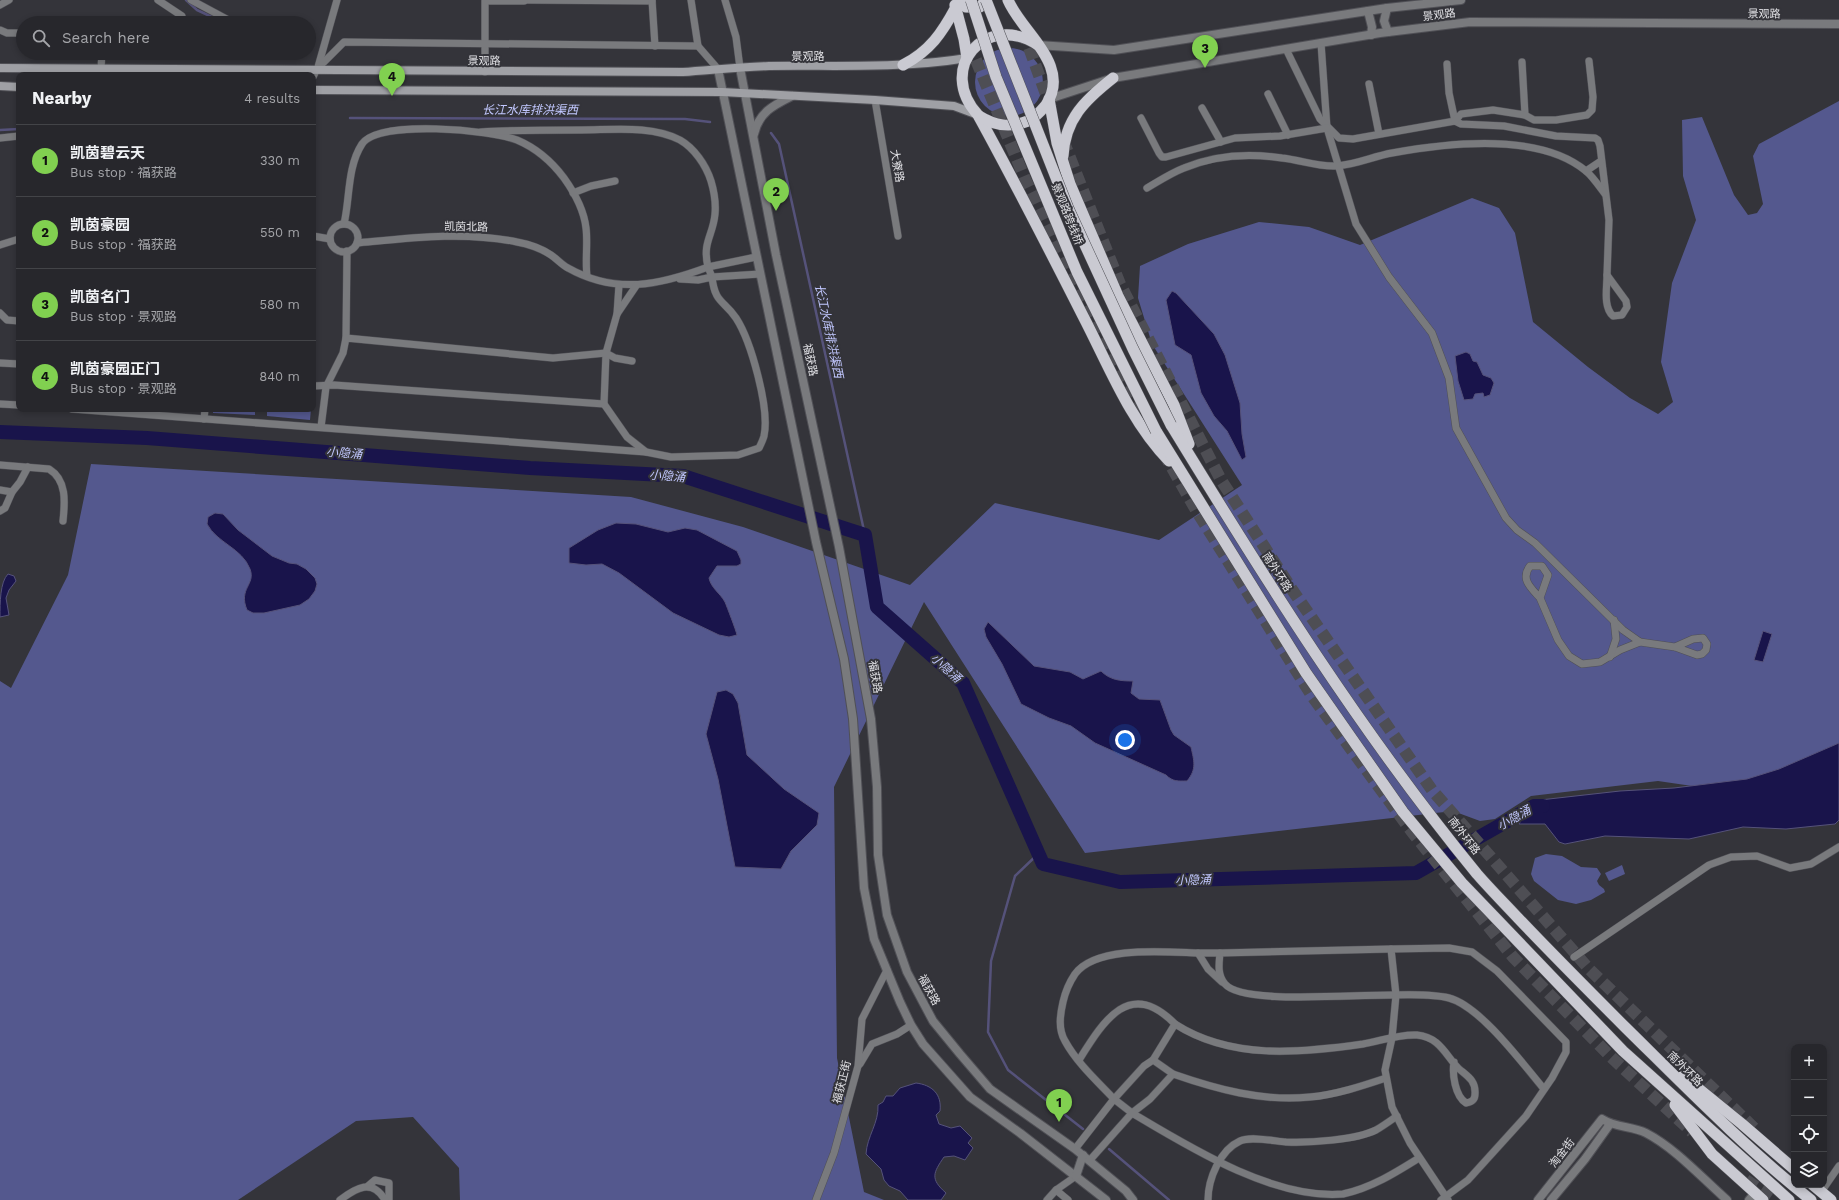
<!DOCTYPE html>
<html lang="en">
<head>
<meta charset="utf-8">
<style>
	:root { --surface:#27272c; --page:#333338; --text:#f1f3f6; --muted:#a4a5a9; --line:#434448; --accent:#81d050 }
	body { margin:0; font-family:"Work Sans","Noto Sans SC",sans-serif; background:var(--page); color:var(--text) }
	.controls { position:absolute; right:12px; bottom:12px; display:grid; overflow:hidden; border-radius:8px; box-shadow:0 2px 6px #0003 }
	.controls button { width:36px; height:36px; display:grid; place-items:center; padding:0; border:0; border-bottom:1px solid var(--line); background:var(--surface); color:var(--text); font:20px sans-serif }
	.you { position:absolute; left:1125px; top:740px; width:14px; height:14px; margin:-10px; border:3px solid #fff; border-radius:50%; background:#1a73e8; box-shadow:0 0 0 6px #1a73e833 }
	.badge { display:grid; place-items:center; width:26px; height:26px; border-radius:50%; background:var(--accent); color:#111; font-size:13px; font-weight:700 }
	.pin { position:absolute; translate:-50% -33px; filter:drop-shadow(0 1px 2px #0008) }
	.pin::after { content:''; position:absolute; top:21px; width:14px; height:12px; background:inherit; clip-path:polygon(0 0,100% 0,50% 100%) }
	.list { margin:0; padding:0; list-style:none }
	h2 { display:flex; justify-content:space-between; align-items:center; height:52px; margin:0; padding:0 16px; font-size:17px }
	h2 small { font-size:13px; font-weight:400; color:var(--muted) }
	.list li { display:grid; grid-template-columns:26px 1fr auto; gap:12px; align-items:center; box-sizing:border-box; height:72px; padding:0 16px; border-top:1px solid var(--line) }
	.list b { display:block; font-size:15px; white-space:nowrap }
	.list p { margin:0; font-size:13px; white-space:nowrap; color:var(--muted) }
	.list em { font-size:13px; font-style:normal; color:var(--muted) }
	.icon { flex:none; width:22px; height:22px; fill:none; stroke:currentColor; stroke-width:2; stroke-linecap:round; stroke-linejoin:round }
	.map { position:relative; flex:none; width:1839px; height:1200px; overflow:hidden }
	.search { position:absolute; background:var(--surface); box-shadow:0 2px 6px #0003; left:16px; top:16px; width:300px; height:44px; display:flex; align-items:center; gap:10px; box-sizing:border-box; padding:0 14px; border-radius:22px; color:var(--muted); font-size:15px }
	.panel { position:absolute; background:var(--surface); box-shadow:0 2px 6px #0003; left:16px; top:72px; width:300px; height:340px; border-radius:8px }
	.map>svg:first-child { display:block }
</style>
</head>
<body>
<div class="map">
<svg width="1839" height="1200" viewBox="0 0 1839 1200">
	<rect width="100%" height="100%" fill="#34343a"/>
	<g fill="#54588e">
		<circle cx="1009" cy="82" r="34"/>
		<polygon points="1839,101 1839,751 1780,784 1706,788 1658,781 1531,796 1495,819 1480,821 1453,811 1085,853 924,602 834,787 837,1058 864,1192 884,1200 460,1200 459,1168 413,1117 356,1121 238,1200 0,1200 0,681 11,688 68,575 91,464 631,497 743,527 910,585 995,503 1159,540 1242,485 1152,344 1138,298 1140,266 1188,244 1259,222 1309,227 1360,245 1472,198 1499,208 1515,233 1533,322 1588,367 1630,398 1658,414 1673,402 1661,362 1672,283 1696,220 1683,176 1682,120 1702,117 1734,195 1748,215 1757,213 1763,204 1753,156 1759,144"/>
		<polygon points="213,409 255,409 255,415 213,413"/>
		<polygon points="267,409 311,409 310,420 267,416"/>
		<polygon points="1546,854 1562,856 1581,867 1597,868 1601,874 1597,881 1599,885 1604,889 1605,892 1591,900 1576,904 1558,900 1534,881 1531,874 1535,858"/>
		<polygon points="1622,865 1625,874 1609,881 1605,873"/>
	</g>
	<g fill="#19144b" stroke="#55527a">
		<polygon points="1172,291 1176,293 1214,334 1225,355 1240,403 1242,434 1246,457 1242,460 1227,431 1214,416 1201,393 1191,355 1175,345 1166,300"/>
		<polygon points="1466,352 1470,354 1473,361 1477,362 1483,375 1491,378 1494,383 1490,395 1484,397 1483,393 1475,394 1473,399 1464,400 1458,381 1455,356"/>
		<path d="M215,513l8,1 15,16 34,26 17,7 8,1 9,5 9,9 2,6 -2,7 -6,8 -9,6 -36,8h-11l-6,-3c-9,-22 9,-25 3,-41 -8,-21 -33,-26 -43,-45l1,-7z"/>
		<path d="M616,523l20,1 32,8 17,-4 12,2 40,21 4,9v4l-4,2h-20l-8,12c2,10 11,15 16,24 2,5 11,28 12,33l-8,2 -10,-2 -46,-22 -54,-40 -17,-9 -16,1 -17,-2v-15l29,-18z"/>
		<path d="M8,574l6,2 2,5 -7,9 -3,8 3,17 -9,2c0,-14 0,-35 8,-43z"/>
		<path d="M988,622l46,44 36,6 13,7 18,-8c9,9 19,10 32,10l-2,12 8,6 21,1 11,30 3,5 17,12c3,14 6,22 -4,34 -9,0 -14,1 -21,-6l-71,-32 -24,-17 -22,-8 -28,-14 -19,-40 -16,-27 -2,-8z"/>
		<polygon points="1763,631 1772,634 1763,662 1754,660"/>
		<polygon points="726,690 733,694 738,703 747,755 784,789 819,813 817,825 791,851 781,869 735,867 718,779 706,734 717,692"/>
		<polygon points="1839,743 1839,820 1835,824 1786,829 1743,827 1689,839 1605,836 1565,844 1559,842 1545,824 1519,824 1531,801 1620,791 1674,788 1747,779 1779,769"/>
		<path d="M916,1083c16,2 26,11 24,28l-4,4 3,9 12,4 9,-2 12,12 -4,5 5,5 -8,12 -11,-4 -10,1c-11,16 -14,22 2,36l-5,7h-33l-8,-9 -11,-5 -5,-6 -3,-11 -15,-15c1,-18 13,-31 12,-49l5,-3 3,-6h7l7,-8z"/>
	</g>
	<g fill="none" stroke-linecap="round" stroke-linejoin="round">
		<g stroke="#55527a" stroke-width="2.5">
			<polyline points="186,0 197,10 225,23"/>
			<polyline points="350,118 685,119 710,122"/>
			<polyline points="0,130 19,129"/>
			<polyline points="771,133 779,144 865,535"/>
			<polyline points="1038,854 1015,876 991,961 988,1032 1008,1070 1083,1129"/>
			<polyline points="1109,1149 1169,1200"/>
		</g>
		<polyline stroke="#19144b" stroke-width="14" points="0,432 147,438 530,468 683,476 865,535 877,607 963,683 1043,864 1120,882 1416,873 1534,806 1543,806"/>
		<g stroke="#4e4e54" stroke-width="12" stroke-dasharray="12 6" stroke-linecap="butt">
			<polyline points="1023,31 1051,108"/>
			<polyline points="969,43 1025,179 1121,378 1147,423"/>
			<polyline points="1063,140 1120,284 1221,480 1293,591 1432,790 1589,969 1754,1128"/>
			<polyline points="1163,452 1196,510 1312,696 1412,832 1513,957 1610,1056 1692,1132"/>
			<polyline points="1746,1180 1775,1200"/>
		</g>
		<g stroke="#505056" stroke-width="8">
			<g id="minor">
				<polyline points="158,0 182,16 183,23"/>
				<polyline points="191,0 234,23"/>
				<polyline points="524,0 652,1"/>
				<polyline points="652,0 655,46"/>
				<polyline points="691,0 698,46"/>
				<polyline points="725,0 736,37 740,68"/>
				<polyline points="0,5 9,0"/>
				<polyline points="0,30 7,33 23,33"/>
				<polyline points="1321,43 1327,128 1356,224 1389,277 1432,333 1449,378 1456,428 1506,518 1517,530 1535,543 1623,630 1640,642 1675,647 1697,655 1702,654 1706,650 1707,644 1703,638 1693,639 1675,647"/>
				<polyline points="1286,49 1320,119 1339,138 1353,139 1455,121 1461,124 1504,126 1556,136 1595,138 1598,140 1600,146 1609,220 1607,275"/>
				<polyline points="1522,62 1525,115"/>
				<polyline points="1447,64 1449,93 1455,121"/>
				<polyline points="318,67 337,0"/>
				<polyline points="101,68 102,53"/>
				<polyline points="485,72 485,1 524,1"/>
				<polyline points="313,77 317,69 344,42 698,46 718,69"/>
				<polyline points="1369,84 1379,134"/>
				<polyline points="1268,94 1288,135"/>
				<polyline points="875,100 898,236"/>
				<polyline points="1202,108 1221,142"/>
				<polyline points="1141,118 1159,153 1162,157 1166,157 1235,138 1280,136 1327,128"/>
				<polyline points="1455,121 1461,114 1493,110 1525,115 1534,120 1556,120 1587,115 1592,110 1593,97 1589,61"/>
				<polyline points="0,138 19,136"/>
				<polyline points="1586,171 1601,161"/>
				<path d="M1147,188c12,-7 24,-15 37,-20 31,-13 65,-15 98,-10 19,2 35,9 54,8 19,-1 38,-10 56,-13 55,-10 147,-21 194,18 7,6 13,15 19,23"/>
				<polyline points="573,193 591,186 615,181"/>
				<path d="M344,224c6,-25 3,-57 18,-80 17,-25 129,-14 155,-4 19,8 35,22 47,38 10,14 20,32 22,50 2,15 -1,32 1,48"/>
				<circle cx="344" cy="238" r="14"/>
				<polyline points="313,236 330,239"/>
				<path d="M357,243c53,-5 107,-12 160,-1 11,2 25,7 34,13 6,4 11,10 17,13 48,27 92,17 140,-1 -6,-25 5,-31 7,-53 1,-11 -1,-23 -4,-33 -5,-16 -17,-33 -31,-41 -29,-15 -67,-10 -99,-10 -33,0 -67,0 -100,2"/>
				<polyline points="0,245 19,239"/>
				<polyline points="756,257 708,267 712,277 760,274"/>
				<path d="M1607,275l19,26 1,6 -5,8 -9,1c-10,-9 -6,-28 -6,-41z"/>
				<path d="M636,286l-19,28 -11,39 -2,51 23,33 19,15 25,5 67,-2 21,-7c2,-4 4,-8 5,-12 6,-27 -13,-95 -28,-118 -12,-18 -21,-14 -24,-41l-14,3 -18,-1"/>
				<polyline points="0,313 7,320 19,321"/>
				<polyline points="617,314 619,285"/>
				<polyline points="346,338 347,251"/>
				<polyline points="0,363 19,364"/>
				<polyline points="313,386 334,385 604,404"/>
				<polyline points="0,404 19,405"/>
				<polyline points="72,409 646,452"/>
				<polyline points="204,419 205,409"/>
				<polyline points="321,427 326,387 343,353 346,338 553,358 606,353 615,358 632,361"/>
				<path d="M0,465l49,4c18,11 16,33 14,52"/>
				<polyline points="0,490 12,492 20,482 28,467"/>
				<polyline points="0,511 5,508 12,492"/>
				<path d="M1540,598c-9,-10 -20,-19 -10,-32h12l6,9 -8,23 18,42 11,16 13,8 18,-2 20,-12 20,-8"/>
				<polyline points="1610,657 1616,639 1614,620"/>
				<path d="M1391,949l-171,4c-1,10 -3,22 5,31 22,26 181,3 224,14 31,8 74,66 95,91"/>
				<polyline points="1220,953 1198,953 1208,969 1222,982"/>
				<polyline points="1574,957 1709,865 1731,857 1757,856 1790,868 1811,864 1839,847"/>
				<path d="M1175,1024c56,36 125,29 188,20 17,-3 36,-10 54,-9 22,2 28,19 41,33 9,8 18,12 17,26 0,6 -3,8 -9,9 -11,-7 -14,-29 -12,-41"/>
				<path d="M1079,1060c25,-40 51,-82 96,-36l-22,36"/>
				<polygon points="1153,1060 1173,1074 1150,1099 1132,1113 1114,1099 1144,1066"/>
				<polyline points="860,1064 872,1044 897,1034 911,1025"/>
				<path d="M1173,1074c43,15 90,28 137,23 25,-2 52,-11 76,-19"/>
				<path d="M1075,1149l39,-50c-17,-18 -37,-36 -49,-58 -7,-12 -5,-26 -2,-39 2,-9 6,-19 12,-28 21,-29 92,-22 123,-21"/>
				<path d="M1090,1160l42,-47c57,34 142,87 211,81 28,-6 52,-21 76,-36"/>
				<polyline points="368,1186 375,1180 389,1183 389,1200"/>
				<polyline points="1056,1190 1068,1200"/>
				<polyline points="1821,1192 1839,1166"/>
				<path d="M340,1200c16,-12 32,-22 45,0"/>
				<polyline points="816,1200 834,1153 858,1066 862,1019 887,970"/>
				<polyline points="1047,1200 1056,1190 1076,1176"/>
				<path d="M1208,1200c0,-21 12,-50 32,-59 10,-5 34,0 46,1 23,1 70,-2 90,-12 7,-4 14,-9 21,-14"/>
				<polyline points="1441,1200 1468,1180 1526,1116 1552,1078 1566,1052 1566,1042 1497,971 1472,952 1449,948 1391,949 1396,995 1392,1038 1385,1070 1392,1107 1410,1143 1448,1200"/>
			</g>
		</g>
		<g stroke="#505056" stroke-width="10">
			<g id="tertiary">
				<polyline points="1387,8 1384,21 1388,32"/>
				<polyline points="1368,11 1372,27 1371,35"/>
				<polyline points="1038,45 1114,50 1387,8 1461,0"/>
				<polyline points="740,68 776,255 839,547 871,719 877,787 878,855 887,915 907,972 933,1021 960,1054 990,1089 1075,1149 1126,1191 1133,1200"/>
				<polyline points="718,69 816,542 844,659 853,719 864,888 874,939 900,1002 911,1025 923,1044 970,1097 1020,1133 1106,1200"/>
				<polyline points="1049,99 1113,78 1380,33 1470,22 1839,24"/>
				<path d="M754,134c5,-22 20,-29 38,-38"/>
				<polyline points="1076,1176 1083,1155"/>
				<path d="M1538,1200l64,-81c14,9 30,7 44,14 29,15 56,45 81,67"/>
				<polyline points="1551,1200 1585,1159 1610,1124"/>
				<polyline points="1749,1200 1755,1193"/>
			</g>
		</g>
		<g stroke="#505056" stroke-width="10">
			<g id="secondary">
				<path d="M0,68l683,4c29,-2 57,-5 86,-6 66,-1 132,3 198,-8"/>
				<polyline points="0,86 19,87"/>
				<polyline points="313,90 722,92 875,100 954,106 978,115"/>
			</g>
		</g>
		<g stroke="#505056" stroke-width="12">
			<g id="trunk">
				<polyline points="959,0 966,7 980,7 986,0"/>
				<polyline points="955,5 964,39 967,58"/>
				<path d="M1038,45c-53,-34 -102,24 -60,70 37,67 71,134 105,201 26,50 47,105 86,145"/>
				<path d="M903,65c27,-14 39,-32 53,-58"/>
				<polyline points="1049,99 1057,143 1070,184 1118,296 1174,405 1189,444"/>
				<path d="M979,116c16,10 31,12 49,5 7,-3 13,-10 18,-16 26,-40 -24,-72 -38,-105"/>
				<path d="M1063,156c2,-37 22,-56 50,-78"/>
				<path d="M1171,425c94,154 191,309 306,449 13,15 27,29 41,44 35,37 71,73 107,109 61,60 118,119 186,173"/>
				<polyline points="1156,431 1306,673 1403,812 1462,883 1623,1051 1789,1200"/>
				<polyline points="1683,1076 1742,1124 1794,1169"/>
				<polyline points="1675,1105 1712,1154 1763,1200"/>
				<polyline points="1813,1185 1831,1200"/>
			</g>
		</g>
		<use href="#minor" stroke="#797a7d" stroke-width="7"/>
		<use href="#tertiary" stroke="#797a7d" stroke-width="8"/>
		<use href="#secondary" stroke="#9fa0a5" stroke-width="8"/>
		<use href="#trunk" stroke="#cacad2" stroke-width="11"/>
		<g stroke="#505056" stroke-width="12" stroke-linecap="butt">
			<g id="trunk-bridge">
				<polyline points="971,0 996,77 1077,272 1156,431"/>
				<polyline points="986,0 1068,208 1133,349 1171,425"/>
			</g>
		</g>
		<use href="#trunk-bridge" stroke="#cacad2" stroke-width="11"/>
	</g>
	<g text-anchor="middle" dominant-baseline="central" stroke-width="4" stroke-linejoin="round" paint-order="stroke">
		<g font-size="11" fill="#e2e2e6" stroke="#34343a">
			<text transform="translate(1764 14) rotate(1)">景观路</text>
			<text transform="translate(1439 15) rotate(-7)">景观路</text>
			<text x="808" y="56">景观路</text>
			<text transform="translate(484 61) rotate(1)">景观路</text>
			<text transform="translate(897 166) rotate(80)">大寮路</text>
			<text transform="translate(1067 214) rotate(68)">景观路跨线桥</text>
			<text transform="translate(466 227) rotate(1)">凯茵北路</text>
			<text transform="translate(810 360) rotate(78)">福获路</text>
			<text transform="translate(1277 572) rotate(57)">南外环路</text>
			<text transform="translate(875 677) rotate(80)">福获路</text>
			<text transform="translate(1464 836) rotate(52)">南外环路</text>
			<text transform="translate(929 990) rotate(61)">福获路</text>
			<text transform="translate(1685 1069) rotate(44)">南外环路</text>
			<text transform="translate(842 1082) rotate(-76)">福获正街</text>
			<text transform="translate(1562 1153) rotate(-52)">淘金街</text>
		</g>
		<g font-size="12" font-style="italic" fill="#c1c7fe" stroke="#34343a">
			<text x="530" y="110">长江水库排洪渠西</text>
			<text transform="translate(829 331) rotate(78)">长江水库排洪渠西</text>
			<text transform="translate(344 453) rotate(5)">小隐涌</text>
			<text transform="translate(667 476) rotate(5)">小隐涌</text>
			<text transform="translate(946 668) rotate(42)">小隐涌</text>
			<text transform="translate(1514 818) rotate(-29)">小隐涌</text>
			<text transform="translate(1193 880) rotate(-2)">小隐涌</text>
		</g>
	</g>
</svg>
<div class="controls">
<button>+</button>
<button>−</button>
<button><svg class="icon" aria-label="locate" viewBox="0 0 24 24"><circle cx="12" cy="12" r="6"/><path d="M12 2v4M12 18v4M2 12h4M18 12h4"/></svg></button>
<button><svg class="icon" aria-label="layers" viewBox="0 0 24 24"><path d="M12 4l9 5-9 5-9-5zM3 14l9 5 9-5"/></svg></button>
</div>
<div class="you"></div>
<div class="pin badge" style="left:1059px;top:1122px">1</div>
<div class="pin badge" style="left:776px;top:211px">2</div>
<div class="pin badge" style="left:1205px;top:68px">3</div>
<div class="pin badge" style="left:392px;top:96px">4</div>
<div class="search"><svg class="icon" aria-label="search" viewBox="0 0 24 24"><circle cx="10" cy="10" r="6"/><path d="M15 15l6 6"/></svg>Search here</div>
<section class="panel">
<h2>Nearby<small>4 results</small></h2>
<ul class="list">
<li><span class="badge">1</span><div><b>凯茵碧云天</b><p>Bus stop · 福获路</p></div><em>330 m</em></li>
<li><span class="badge">2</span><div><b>凯茵豪园</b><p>Bus stop · 福获路</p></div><em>550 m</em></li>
<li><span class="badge">3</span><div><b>凯茵名门</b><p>Bus stop · 景观路</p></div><em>580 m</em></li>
<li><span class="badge">4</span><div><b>凯茵豪园正门</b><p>Bus stop · 景观路</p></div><em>840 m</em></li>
</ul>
</section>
</div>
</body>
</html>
